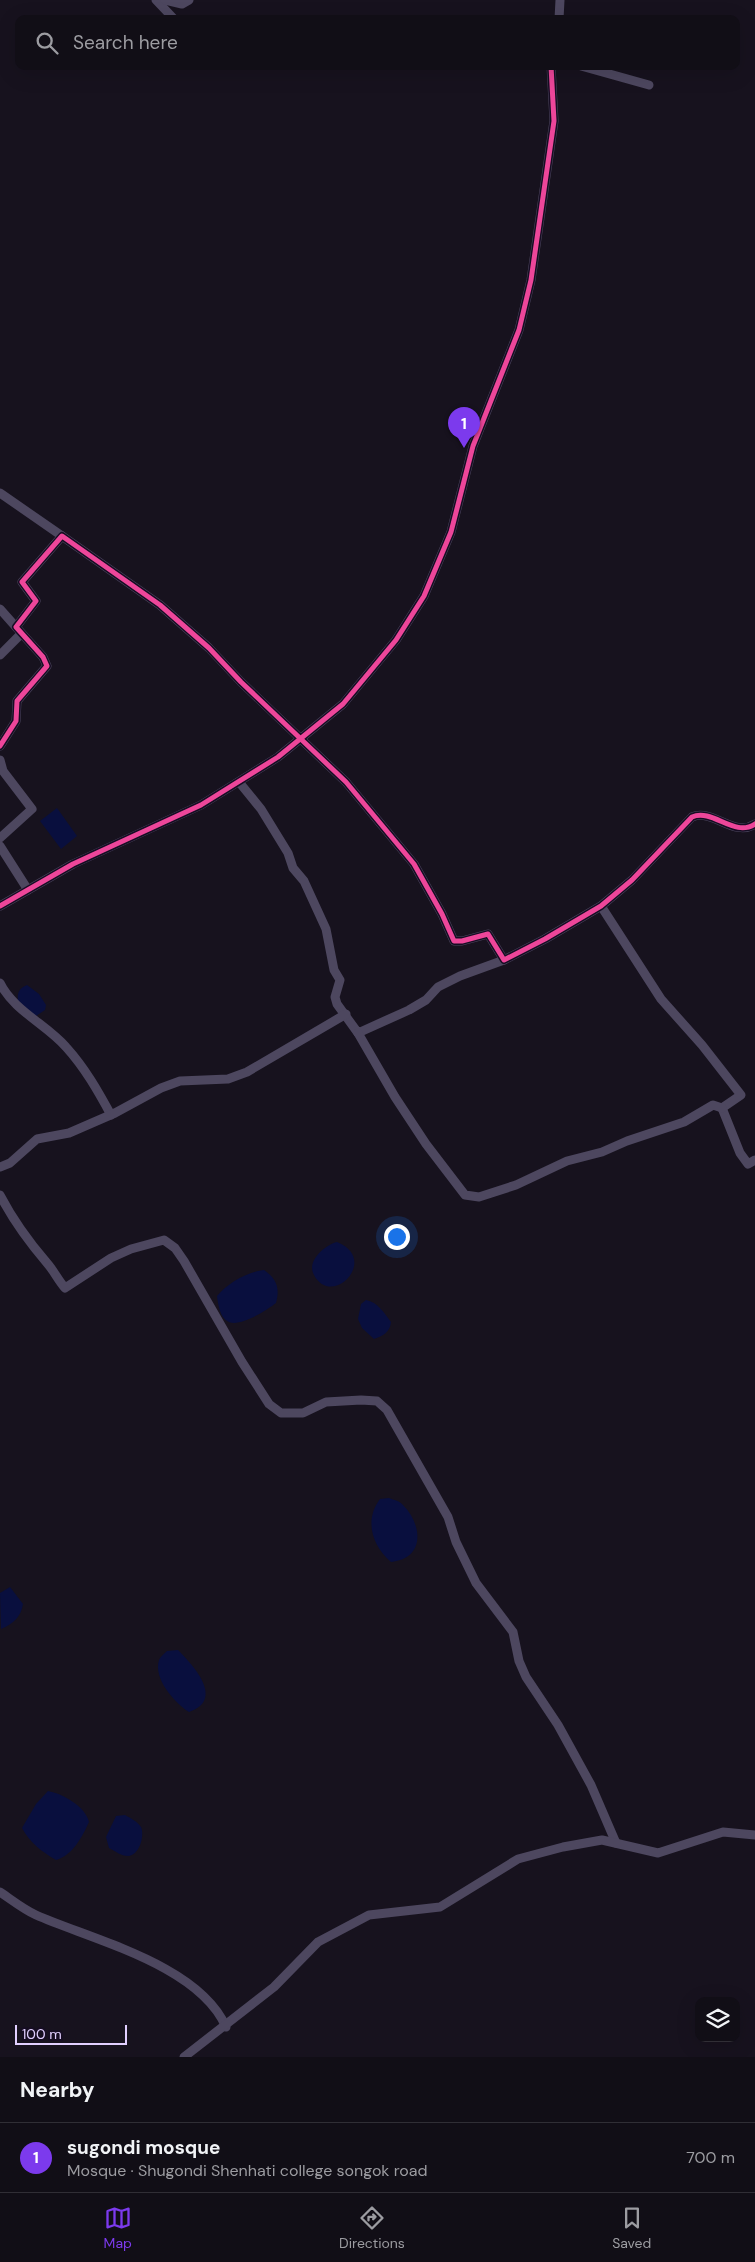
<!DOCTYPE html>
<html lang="en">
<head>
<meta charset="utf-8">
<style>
	:root { --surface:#110e16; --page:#1e1c23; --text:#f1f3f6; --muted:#9c9ca1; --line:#302e35; --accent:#7c3aed }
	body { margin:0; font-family:"DM Sans",sans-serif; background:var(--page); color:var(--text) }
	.controls { position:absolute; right:15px; bottom:15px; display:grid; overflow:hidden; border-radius:10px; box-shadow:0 5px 20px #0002 }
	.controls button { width:45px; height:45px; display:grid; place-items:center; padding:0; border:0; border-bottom:1px solid var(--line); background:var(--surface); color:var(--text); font:25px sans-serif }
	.scale { position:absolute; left:15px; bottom:12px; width:112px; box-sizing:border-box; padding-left:5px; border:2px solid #e1cfff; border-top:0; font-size:14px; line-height:18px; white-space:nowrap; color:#e1cfff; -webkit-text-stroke:4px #160d23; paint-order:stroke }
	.you { position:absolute; left:396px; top:1236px; width:18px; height:18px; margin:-12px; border:4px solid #fff; border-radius:50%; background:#1a73e8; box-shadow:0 0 0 8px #1a73e833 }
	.badge { display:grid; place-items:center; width:32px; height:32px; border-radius:50%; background:var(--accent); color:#fff; font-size:16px; font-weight:700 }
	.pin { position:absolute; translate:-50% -41px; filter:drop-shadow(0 1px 2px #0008) }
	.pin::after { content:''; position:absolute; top:26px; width:18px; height:15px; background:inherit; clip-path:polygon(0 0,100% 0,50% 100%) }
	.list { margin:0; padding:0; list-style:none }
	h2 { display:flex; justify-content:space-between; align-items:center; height:65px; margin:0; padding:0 20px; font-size:21px }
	h2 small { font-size:16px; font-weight:400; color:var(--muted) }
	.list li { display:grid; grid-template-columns:32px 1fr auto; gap:15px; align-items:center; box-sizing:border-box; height:70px; padding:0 20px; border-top:1px solid var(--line) }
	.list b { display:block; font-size:19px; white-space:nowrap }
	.list p { margin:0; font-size:16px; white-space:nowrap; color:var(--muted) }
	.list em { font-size:16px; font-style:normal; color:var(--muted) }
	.icon { flex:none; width:28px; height:28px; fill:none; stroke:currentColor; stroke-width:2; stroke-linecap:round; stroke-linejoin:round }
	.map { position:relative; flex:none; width:755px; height:2057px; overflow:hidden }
	.search { position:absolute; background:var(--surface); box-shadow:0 5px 20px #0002; left:15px; right:15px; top:15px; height:55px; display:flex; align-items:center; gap:12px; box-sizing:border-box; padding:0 18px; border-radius:10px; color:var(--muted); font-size:19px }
	.sheet { height:135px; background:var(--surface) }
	nav { display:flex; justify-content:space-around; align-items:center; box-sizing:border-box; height:70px; border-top:1px solid var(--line); background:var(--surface); font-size:14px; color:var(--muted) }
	nav a { display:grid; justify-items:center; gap:2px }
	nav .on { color:var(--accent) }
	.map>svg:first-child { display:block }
</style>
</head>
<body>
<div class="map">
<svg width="755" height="2057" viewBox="0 0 755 2057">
	<rect width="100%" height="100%" fill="#17121e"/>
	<g fill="#090f3e">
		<polygon points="57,808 77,836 61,849 40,821"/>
		<path d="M27,985l12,9 7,11 -1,5 -9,6 -18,-13c-1,-10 0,-14 9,-18z"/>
		<path d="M337,1242c43,17 -5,67 -23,33 -8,-14 11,-30 23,-33z"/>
		<path d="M264,1270c13,9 16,18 12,33 -9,7 -38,26 -49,18 -7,-4 -9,-17 -10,-25 11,-13 30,-24 47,-26z"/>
		<path d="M366,1300c12,2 18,13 25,22 -1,10 -8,14 -17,17l-12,-11 -4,-9 3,-15z"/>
		<path d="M389,1498c5,2 11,3 14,7 20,20 22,54 -12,57 -19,-16 -27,-42 -11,-63z"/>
		<path d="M10,1587l13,17c-2,13 -10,20 -22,25l-1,-36z"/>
		<path d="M178,1650c16,16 47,50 11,62 -14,-9 -36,-33 -30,-52 1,-3 5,-6 8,-9z"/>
		<path d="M48,1791c15,3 37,15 41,31 -7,15 -16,33 -33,38 -15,-9 -26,-17 -34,-32l14,-24z"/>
		<path d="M125,1815c5,3 12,6 16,12 4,9 -2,29 -13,29 -7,0 -13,-5 -19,-8l-3,-11 10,-21z"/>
	</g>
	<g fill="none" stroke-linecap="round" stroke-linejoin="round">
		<g stroke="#4d475f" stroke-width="9">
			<polyline points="156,0 174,19"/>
			<polyline points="165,0 182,4 189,0"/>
			<polyline points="559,19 560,0"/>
			<polyline points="581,66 649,85"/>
			<polyline points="0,493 62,536"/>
			<polyline points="0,609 16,627"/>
			<polyline points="0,655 21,634"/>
			<path d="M0,746l16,-25 1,-20 30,-35 -4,-9 -27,-30 20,-26 -14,-19 40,-46 98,69 49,43 32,34 105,100 68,82 28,50 12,27h8l26,-7 16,26 41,-21 56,-33 31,-26 60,-63c21,-9 42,21 63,7"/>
			<polyline points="0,760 3,771 32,809 0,838"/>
			<polyline points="239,782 261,809 288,853 293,868 304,881 326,929 334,970 340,980 335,997 337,1004 358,1033 409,1010 426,1000 438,987 460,976 504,960"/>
			<polyline points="0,846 28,890"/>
			<polyline points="0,906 73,864 201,805 278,757 343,704 396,640 424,596 451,532 473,446 519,330 531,280 554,121 551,66"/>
			<polyline points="601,906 661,999 702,1045 741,1095 722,1108 740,1153 748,1164 755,1160"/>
			<path d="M0,983c13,27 47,42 66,64 19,21 32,44 45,68"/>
			<polyline points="358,1033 395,1097 426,1144 465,1195 479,1197 516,1185 567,1161 602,1152 627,1141 684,1122 713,1105 722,1108"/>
			<polyline points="0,1167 10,1163 37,1139 69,1133 115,1113 161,1088 180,1081 228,1079 247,1072 346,1014"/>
			<path d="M0,1195c13,25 29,47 47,68 7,8 11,17 18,25l46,-30 20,-9 33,-9 11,8 9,13 58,101 27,42 12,9h22l23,-11 35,-2 16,1 10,9 61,107 8,25 20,41 37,49 6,29 7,16 32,48 33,60 25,58"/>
			<path d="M0,1892c12,8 23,17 36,23 57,25 163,50 190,112"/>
			<polyline points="184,2057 274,1987 318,1942 369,1915 440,1907 518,1859 563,1847 602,1840 658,1853 723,1832 755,1835"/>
		</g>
		<g stroke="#160d23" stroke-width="8">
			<g id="cycleway">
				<path d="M0,746l16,-25 1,-20 30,-35 -4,-9 -27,-30 20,-26 -14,-19 40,-46 98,69 49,43 32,34 105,100 68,82 28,50 12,27h8l26,-7 16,26 41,-21 56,-33 31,-26 60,-63c21,-9 42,21 63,7"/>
				<polyline points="0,906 73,864 201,805 278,757 343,704 396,640 424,596 451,532 473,446 519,330 531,280 554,121 551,66"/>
			</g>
		</g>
		<use href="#cycleway" stroke="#ed469a" stroke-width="5"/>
	</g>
</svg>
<div class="controls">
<button><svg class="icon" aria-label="layers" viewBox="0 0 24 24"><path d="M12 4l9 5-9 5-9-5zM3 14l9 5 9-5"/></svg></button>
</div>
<div class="scale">100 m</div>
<div class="you"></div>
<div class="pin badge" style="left:464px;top:448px">1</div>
<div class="search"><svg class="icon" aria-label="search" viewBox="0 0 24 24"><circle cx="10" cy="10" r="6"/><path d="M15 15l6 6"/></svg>Search here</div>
</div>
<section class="sheet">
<h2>Nearby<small></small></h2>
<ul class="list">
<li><span class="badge">1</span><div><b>sugondi mosque</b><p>Mosque · Shugondi Shenhati college songok road</p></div><em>700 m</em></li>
</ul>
</section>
<nav>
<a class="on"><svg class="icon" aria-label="map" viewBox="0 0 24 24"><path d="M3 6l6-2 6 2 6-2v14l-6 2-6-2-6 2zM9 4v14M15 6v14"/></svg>Map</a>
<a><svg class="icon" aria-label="directions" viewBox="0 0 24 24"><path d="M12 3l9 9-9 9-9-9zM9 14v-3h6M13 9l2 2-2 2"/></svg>Directions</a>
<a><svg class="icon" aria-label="saved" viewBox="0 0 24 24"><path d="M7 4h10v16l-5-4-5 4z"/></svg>Saved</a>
</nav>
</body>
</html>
